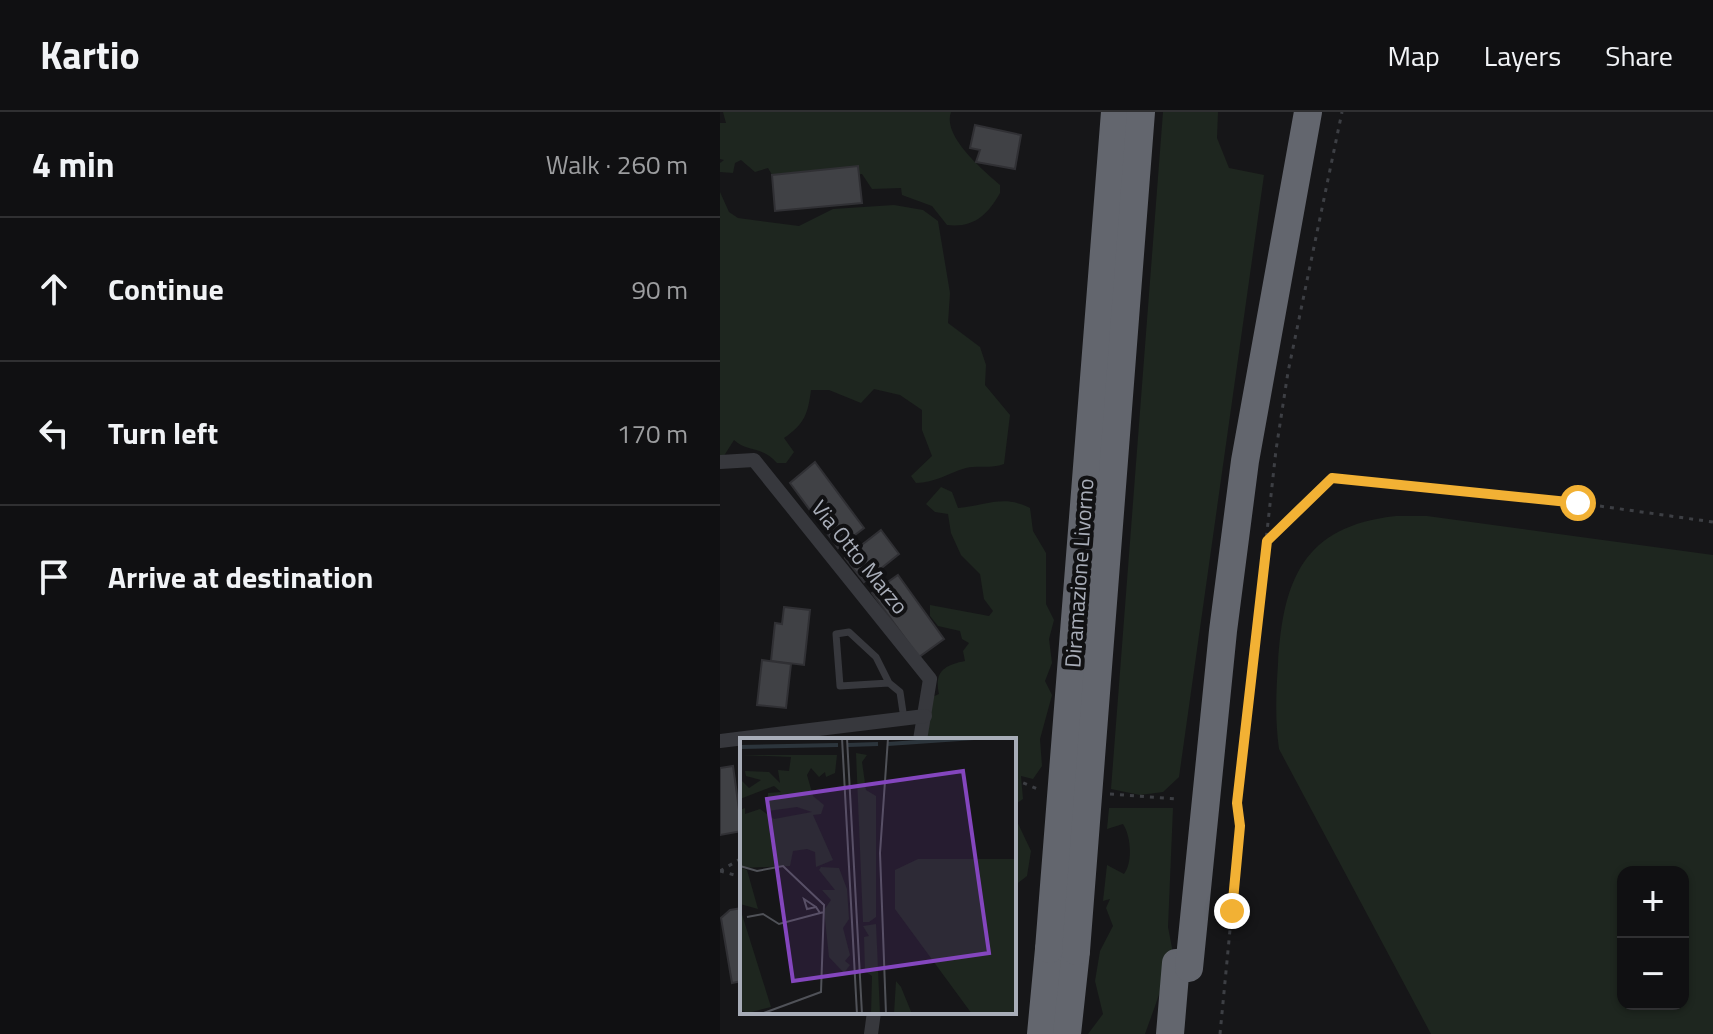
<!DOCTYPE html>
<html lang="en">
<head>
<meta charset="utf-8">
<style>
	:root { --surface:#101012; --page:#1e1e20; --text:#f1f3f6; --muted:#9c9d9f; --line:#303032 }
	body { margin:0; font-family:"Titillium Web",sans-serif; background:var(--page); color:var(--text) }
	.controls { position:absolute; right:24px; bottom:24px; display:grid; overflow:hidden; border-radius:16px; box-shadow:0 2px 6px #0004 }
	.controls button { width:72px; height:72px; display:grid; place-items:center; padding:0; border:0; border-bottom:2px solid var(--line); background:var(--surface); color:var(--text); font:40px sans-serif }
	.stop { position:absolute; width:24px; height:24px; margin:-18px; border:6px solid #f2b134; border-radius:50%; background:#fff }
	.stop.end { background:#f2b134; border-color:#fff; box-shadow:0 2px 8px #0008 }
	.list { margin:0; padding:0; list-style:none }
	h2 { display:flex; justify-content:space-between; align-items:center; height:104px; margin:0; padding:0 32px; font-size:34px }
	h2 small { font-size:26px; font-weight:400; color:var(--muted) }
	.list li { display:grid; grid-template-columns:52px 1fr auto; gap:24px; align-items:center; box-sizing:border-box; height:144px; padding:0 32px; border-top:2px solid var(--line) }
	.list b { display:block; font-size:30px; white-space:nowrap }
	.list em { font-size:26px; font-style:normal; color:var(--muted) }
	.icon { flex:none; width:44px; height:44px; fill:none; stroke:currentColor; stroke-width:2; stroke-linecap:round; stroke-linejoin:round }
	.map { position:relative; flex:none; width:993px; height:922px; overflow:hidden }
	header { display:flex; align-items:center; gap:48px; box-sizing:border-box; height:112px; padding:0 40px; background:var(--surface); border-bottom:2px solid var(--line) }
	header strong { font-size:38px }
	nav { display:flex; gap:44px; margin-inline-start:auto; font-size:28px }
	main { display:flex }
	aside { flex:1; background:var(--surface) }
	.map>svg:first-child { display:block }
</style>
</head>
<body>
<header>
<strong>Kartio</strong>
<nav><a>Map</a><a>Layers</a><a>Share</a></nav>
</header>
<main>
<aside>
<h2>4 min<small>Walk · 260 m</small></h2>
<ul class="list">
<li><svg class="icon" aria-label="ahead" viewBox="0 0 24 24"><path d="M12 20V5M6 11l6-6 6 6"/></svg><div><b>Continue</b></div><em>90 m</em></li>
<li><svg class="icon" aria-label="left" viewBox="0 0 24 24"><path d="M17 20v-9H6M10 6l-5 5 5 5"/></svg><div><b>Turn left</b></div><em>170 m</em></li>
<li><svg class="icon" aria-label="arrive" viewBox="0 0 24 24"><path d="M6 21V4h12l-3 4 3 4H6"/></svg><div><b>Arrive at destination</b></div></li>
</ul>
</aside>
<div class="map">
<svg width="993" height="922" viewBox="0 0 993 922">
	<rect width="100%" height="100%" fill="#161618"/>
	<g fill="#1e261f" fill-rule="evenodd">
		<path d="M3,0h228c-9,24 32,58 49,73v8c-13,23 -27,35 -53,32l-15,-19 -30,-11 -1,-7 -29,1 -10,-15 -85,9 -9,-15 -13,4 -14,-12 -6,3 -2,10 -13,-1v-9l4,-3 -4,-1v-36h6z"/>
		<polygon points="443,0 498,0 497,26 509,56 544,63 459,665 443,680 420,683 391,677"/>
		<path d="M0,80l9,20 9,6 61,8 34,-17 61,-4 29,5 15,11 12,72 -2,30 32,24 6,18 -1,20 25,30 -6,49c-13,5 -26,1 -38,4 -18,5 -31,15 -50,15l-5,-7 21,-20 -10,-26v-20l-22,-15 -26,-6 -13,14 -32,-13h-18c-3,23 -6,34 -27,48l10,14 -8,11h-9c-16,-18 -29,-10 -43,-23l-14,22z"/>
		<path d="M221,375l11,5 6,16c28,-2 45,-14 72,0l3,23 13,22v51l8,16 -5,19 3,24 -7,18 7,14 -12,44 2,27 -9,13 -12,-3 2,23 -9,6v-65h-99l13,-41 11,-5c-5,-22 5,-29 26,-33l-2,-10 6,-8 -7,-4 -2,-8 -22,-5 -8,-10v-11l59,11 4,-5 -9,-12 -4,-25 -19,-19 -10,-22 -3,-19 -13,-2 -9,-8z"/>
		<path d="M676,404h31l286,39v479h-282l-152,-285c-4,-29 -3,-56 -1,-85 5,-84 25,-138 118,-148zM903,760h60v132h-60z"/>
		<path d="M389,696h64l-5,119 4,21 -2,16 -25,70h-57l15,-20 -8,-33 5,-30 13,-25 -7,-18 4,-9 -7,2 4,-36 17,9c9,-12 7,-38 -1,-50l-16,5z"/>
		<polygon points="294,703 311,739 307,764 294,774"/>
	</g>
	<g fill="#404145" stroke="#303034" stroke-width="2">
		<polygon points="255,13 301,23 295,57 256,50 260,38 250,36"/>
		<polygon points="138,54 142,91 55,99 52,63"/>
		<polygon points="95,350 144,416 118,436 70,371"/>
		<polygon points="161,418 179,442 144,470 125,446"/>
		<polygon points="178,463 224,527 199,545 152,481"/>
		<polygon points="64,495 90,498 84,553 51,549 55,511 62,512"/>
		<polygon points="42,548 71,552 66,596 37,593"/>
		<polygon points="13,654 22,719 0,723 0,656"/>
		<polygon points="22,796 22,869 12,871 1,806 10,798"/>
	</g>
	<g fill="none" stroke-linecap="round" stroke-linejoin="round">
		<g stroke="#3d3f44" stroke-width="3" stroke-dasharray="4 6" stroke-linecap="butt">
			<polyline points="547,429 612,366 858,391 993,410"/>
			<polyline points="294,667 320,678"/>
			<polyline points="390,682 458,687"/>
			<polyline points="0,759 22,746"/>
			<polyline points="0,759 22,765"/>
			<polyline points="500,922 520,714 517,691 556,338 568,260 622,0"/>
		</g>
		<polyline stroke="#37383d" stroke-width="7" points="169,571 156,545 129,520 116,522 120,574 169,571 180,580 184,607"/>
		<g stroke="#37383d" stroke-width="14">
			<polyline points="0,350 34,348 210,567 200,628"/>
			<polyline points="0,629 205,604"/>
			<polyline points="151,922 154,900"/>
		</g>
		<g stroke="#63666e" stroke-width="28">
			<polyline points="321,922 329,837"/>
			<polyline points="347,922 356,839"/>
			<polyline points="450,922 456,851"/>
		</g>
		<g stroke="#63666e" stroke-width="28">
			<polyline points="329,837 395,0"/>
			<polyline points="356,839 421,0"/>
			<polyline points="469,856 503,519 525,349 588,0"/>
		</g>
	</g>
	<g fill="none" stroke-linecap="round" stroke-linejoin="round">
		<polyline stroke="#f2b134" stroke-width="10" points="512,799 520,714 517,691 547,429 612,366 858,391"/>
	</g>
	<g text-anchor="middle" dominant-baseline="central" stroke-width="8" stroke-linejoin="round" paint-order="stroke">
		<g font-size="22" fill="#a8adb8" stroke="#111113">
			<text transform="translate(140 445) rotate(51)">Via Otto Marzo</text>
			<text transform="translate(359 461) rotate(-86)">Diramazione Livorno</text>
		</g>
	</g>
	<g transform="translate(20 626)">
		<rect width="276" height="276" fill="#161618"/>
		<path d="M116,15l11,2 -5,7 4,28 10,6v121l-7,5h-6zM0,17h97l-2,18 -9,4 -1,-5 -6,5 -8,-9 -4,7 6,21 11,9 -3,9 -8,1 20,45 -17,7 -1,-15 -8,-3 -14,2 -3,15 -48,2 5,2 11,39 -18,-5v-94l5,-2v6l15,-5 14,10 38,-7 -15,-5 -29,4v-18l13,-1 -7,-6 -34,13v-20l9,9 12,-8 -15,-4 -1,-5 24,1 11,11 -2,-13 11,1 2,-14zM178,121h98v155h-44l-77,-105v-39zM81,129l18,1 8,21 2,30 -6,9 7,27 -5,6 5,4 -6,8 -15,-16 -5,-47 7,-10 -9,-10h13l-16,-20zM0,170l31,99 -23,6 -8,-3zM136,186l4,90h-9l1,-38 -7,-5 -1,-34 5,-1 -6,-10zM156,243l5,6 11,27h-18z" fill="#1e261f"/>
		<path fill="none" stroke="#2c353c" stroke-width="4" d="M148,6l86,-6M108,7l30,-1M0,9l98,-2"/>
		<path fill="none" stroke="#505258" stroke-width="2" d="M102,0l15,276M107,0l15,276M0,128l17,5 26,-5 41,39 -3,87 -60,22M76,169l-12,-8 3,10 9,-2 4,6M7,179l16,-3 16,10 45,-12M146,276l-6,-161 8,-115"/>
		<path fill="#8446be" fill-opacity="0.15" stroke="#8446be" stroke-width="4" d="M223,33l26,182 -196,28 -26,-182z"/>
		<rect width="276" height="276" fill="none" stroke="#a8adb8" stroke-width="4"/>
	</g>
</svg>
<div class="controls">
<button>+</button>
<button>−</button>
</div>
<div class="stop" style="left:858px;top:391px"></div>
<div class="stop end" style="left:512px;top:799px"></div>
</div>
</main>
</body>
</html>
